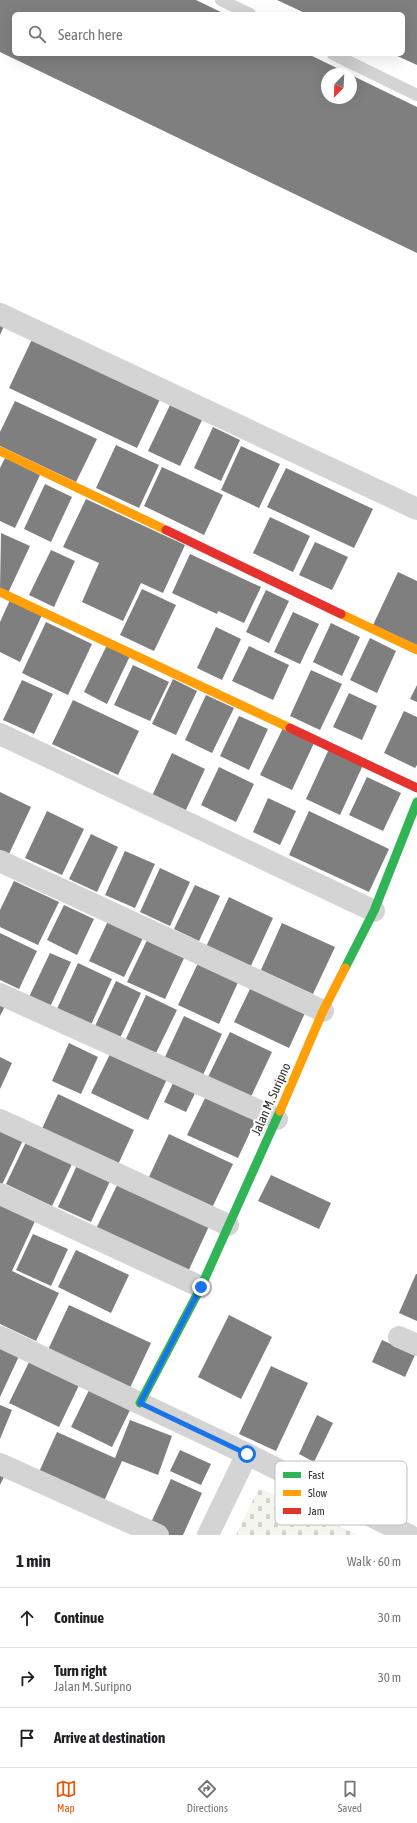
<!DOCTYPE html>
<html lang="en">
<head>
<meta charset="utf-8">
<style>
	:root { --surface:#fff; --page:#f6f6f6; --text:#202124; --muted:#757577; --line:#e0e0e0; --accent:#ea580c }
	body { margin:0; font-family:"Asap Condensed",sans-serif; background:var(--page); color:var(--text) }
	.compass { position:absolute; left:321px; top:68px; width:36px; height:36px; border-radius:50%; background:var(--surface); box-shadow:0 4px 16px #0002; rotate:204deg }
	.stop { position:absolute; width:12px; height:12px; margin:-9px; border:3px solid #1a73e8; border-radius:50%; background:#fff }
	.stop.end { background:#1a73e8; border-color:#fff; box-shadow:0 1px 4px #0008 }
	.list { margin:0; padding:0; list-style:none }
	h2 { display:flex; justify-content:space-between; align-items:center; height:52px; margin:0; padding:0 16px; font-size:17px }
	h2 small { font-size:13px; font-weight:400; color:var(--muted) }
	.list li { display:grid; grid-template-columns:26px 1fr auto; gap:12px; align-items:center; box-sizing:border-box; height:60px; padding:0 16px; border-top:1px solid var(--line) }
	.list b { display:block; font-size:15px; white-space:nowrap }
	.list p { margin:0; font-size:13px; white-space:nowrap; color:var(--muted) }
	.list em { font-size:13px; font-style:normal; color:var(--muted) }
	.icon { flex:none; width:22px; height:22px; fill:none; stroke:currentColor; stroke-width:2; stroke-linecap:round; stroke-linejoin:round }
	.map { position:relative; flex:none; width:417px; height:1535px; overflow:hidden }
	.search { position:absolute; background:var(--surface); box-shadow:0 4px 16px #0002; left:12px; right:12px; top:12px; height:44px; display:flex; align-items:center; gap:10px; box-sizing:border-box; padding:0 14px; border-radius:6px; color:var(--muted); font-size:15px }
	.sheet { height:232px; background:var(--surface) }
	nav { display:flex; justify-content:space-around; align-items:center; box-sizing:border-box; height:56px; border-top:1px solid var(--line); background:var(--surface); font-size:11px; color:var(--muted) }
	nav a { display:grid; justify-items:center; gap:2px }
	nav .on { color:var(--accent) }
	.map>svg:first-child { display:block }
</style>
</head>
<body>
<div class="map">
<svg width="417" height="1535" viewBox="0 0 417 1535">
	<defs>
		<pattern id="cemetery-stones" width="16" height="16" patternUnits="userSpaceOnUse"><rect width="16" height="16" fill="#f4f6ed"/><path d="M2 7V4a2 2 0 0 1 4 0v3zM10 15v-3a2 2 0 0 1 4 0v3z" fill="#d2d3cc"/></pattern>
	</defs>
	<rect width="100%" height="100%" fill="#fff"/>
	<polygon fill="url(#cemetery-stones)" points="259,1488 358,1535 236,1535"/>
	<g fill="#7f7f7f">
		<polygon points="0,0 196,0 225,14 14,14 14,54 308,54 349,74 327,74 327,98 351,98 351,75 417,107 417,253 0,52"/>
		<polygon points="277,0 417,0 417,65 393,54 403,54 403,14 307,14"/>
		<polygon points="0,324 4,326 0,335"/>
		<polygon points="34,335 162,395 137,448 9,388"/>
		<polygon points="15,401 97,439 76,482 0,446 0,432"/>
		<polygon points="171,403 203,418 180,466 148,451"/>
		<polygon points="213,427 240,440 221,481 194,468"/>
		<polygon points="116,445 159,465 139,508 96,488"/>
		<polygon points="241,446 280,464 259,508 221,490"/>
		<polygon points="5,458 40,475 15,528 0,521 0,468"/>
		<polygon points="162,467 223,495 204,535 144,506"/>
		<polygon points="286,468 373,509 354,548 267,507"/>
		<polygon points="45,484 72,497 51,542 24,529"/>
		<polygon points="86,499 185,545 163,593 141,583 123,621 82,602 99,563 63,547"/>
		<polygon points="270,517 310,536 293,572 253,553"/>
		<polygon points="1,533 30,546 8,593 0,589"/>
		<polygon points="315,542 348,557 332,590 299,575"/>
		<polygon points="51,550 75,561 54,607 29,595"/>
		<polygon points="190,554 261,587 244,623 218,611 217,614 172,593"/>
		<polygon points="398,572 417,581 417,645 373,625"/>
		<polygon points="142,589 176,605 154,651 120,635"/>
		<polygon points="266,590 289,601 269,643 246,632"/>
		<polygon points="10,600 42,615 20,662 0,652 0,622"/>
		<polygon points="293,612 319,624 300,664 274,652"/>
		<polygon points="46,622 92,644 68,695 22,673"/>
		<polygon points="331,623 360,637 342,676 313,662"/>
		<polygon points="216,627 241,639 222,680 197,668"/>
		<polygon points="370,638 396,651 377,693 350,680"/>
		<polygon points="107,645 130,656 107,704 84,692"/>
		<polygon points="249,646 289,665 273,700 232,681"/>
		<polygon points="133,665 169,682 150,721 114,705"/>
		<polygon points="311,670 342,684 320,730 290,716"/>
		<polygon points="173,679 197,691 176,735 152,724"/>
		<polygon points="22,680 53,694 34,734 3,720"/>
		<polygon points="417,685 417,702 410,699"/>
		<polygon points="349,693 377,706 362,740 333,727"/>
		<polygon points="206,695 234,708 212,753 185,740"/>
		<polygon points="73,700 139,731 118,775 52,744"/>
		<polygon points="404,711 417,717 417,765 415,768 384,753"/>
		<polygon points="239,716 268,729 249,770 220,756"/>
		<polygon points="283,728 314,743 292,790 260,775"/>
		<polygon points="329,749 363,765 340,815 306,799"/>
		<polygon points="172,753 205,769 184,814 151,798"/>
		<polygon points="219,767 254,784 236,822 201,805"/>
		<polygon points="367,777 401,793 383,831 349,815"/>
		<polygon points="0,792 31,807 9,854 0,850"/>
		<polygon points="268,798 296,811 280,845 253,832"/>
		<polygon points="47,811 84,829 62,875 25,858"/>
		<polygon points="309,811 389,849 369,892 289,855"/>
		<polygon points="91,834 118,847 97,892 69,879"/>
		<polygon points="125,851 155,864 135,908 105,895"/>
		<polygon points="160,868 190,882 170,926 140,912"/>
		<polygon points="14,881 59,902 38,945 0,927 0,910"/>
		<polygon points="195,885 220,896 199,941 174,929"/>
		<polygon points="229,897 273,918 249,970 205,949"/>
		<polygon points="64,905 94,919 77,955 47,940"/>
		<polygon points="109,919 144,936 124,977 89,961"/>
		<polygon points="282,923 335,947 313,994 261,970"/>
		<polygon points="0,933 37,951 19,989 0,980"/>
		<polygon points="149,936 186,954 165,999 127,982"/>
		<polygon points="50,953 71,962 50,1007 29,997"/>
		<polygon points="200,959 240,978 219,1024 178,1005"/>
		<polygon points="78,963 112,979 90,1027 56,1011"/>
		<polygon points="116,981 141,993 120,1038 95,1026"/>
		<polygon points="251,987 305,1013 289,1048 234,1022"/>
		<polygon points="146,995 177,1010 155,1055 125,1041"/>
		<polygon points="0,1004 5,1006 0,1016"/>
		<polygon points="184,1016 222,1034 203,1075 165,1057"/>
		<polygon points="230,1032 272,1052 249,1101 206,1081"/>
		<polygon points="69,1043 98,1057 81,1094 52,1081"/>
		<polygon points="111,1052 167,1079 148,1120 91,1093"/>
		<polygon points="0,1057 12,1063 0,1089"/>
		<polygon points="176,1077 198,1087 186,1112 164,1102"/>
		<polygon points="209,1090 259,1113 238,1158 187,1135"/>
		<polygon points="58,1094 134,1130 116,1169 40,1133"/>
		<polygon points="0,1122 26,1134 0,1189"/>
		<polygon points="169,1134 233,1164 211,1210 148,1179"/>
		<polygon points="27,1140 73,1162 52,1206 6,1184"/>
		<polygon points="78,1163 111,1179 91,1222 58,1207"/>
		<polygon points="271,1175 331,1203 319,1229 258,1201"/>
		<polygon points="119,1181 210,1224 187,1274 95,1231"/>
		<polygon points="0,1202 36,1219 12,1271 59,1293 36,1341 0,1324"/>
		<polygon points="33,1234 68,1249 51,1286 16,1270"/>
		<polygon points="76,1250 129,1275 111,1313 58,1287"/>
		<polygon points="416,1274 417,1274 417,1321 399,1313"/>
		<polygon points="69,1305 151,1343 129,1390 47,1352"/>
		<polygon points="229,1315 272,1337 241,1399 198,1377"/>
		<polygon points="382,1340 415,1355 405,1377 372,1362"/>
		<polygon points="0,1344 20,1354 0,1397"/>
		<polygon points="32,1356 82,1379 59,1427 9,1403"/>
		<polygon points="271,1366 308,1383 276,1451 239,1434"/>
		<polygon points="91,1386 132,1406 112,1447 71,1427"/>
		<polygon points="0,1405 12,1410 0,1439"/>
		<polygon points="317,1415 333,1423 314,1462 299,1454"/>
		<polygon points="130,1420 172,1436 158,1475 122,1461 104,1501 39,1472 57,1432 115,1458"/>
		<polygon points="180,1450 211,1464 201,1485 170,1471"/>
		<polygon points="0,1473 5,1475 0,1485"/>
		<polygon points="171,1479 202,1493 183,1535 166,1535 149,1527"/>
	</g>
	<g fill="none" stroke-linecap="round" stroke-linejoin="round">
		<g stroke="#d4d4d4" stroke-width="12">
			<polyline points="221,0 250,14"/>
			<polyline points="333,54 417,95"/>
		</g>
		<g stroke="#d4d4d4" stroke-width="22">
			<polyline points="0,314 417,509"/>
			<polyline points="0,734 374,911"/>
			<polyline points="0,861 323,1011"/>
			<polyline points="0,994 277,1119"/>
			<polyline points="0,1120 228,1225"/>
			<polyline points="0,1194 201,1287"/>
			<polyline points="0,1337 247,1454 409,1535"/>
			<polyline points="399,1337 417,1345"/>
			<polyline points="0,1464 158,1535"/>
			<polyline points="208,1535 247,1454"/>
		</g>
		<g stroke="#30b455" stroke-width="9">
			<polyline points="345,968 374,911 417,802"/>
			<polyline points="140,1403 201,1287 280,1111"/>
		</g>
		<g stroke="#ff9f0a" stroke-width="9">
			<polyline points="0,451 166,530"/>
			<polyline points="0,592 290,728"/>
			<polyline points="341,614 417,650"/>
			<polyline points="280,1111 323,1011 345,968"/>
		</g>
		<g stroke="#e5322d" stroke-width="9">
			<polyline points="166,530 341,614"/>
			<polyline points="290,728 417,788"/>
		</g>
	</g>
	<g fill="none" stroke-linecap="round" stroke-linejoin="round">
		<polyline stroke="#1a73e8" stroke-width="5" points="201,1287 140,1403 247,1454"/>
	</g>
	<g text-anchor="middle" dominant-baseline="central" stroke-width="4" stroke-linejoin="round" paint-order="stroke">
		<g font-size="13" fill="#303030" stroke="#fff">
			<text transform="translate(271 1099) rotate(-66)">Jalan M. Suripno</text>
		</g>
	</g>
	<rect x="275" y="1461" width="132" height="64" rx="6" fill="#fff" stroke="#c1c1c1" stroke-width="1"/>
	<rect x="283" y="1472" width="18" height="6" fill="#30b455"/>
	<rect x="283" y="1490" width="18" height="6" fill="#ff9f0a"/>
	<rect x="283" y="1508" width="18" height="6" fill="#e5322d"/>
	<g font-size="11" fill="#303030">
		<text x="308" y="1479">Fast</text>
		<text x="308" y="1497">Slow</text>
		<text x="308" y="1515">Jam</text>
	</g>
</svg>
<svg class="compass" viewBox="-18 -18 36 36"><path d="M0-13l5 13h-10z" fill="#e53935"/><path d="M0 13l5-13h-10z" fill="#757577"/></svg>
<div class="stop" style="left:247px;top:1454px"></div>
<div class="stop end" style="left:201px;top:1287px"></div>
<div class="search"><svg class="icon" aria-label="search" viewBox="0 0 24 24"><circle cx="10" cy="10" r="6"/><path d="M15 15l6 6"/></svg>Search here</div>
</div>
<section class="sheet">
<h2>1 min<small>Walk · 60 m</small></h2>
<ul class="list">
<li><svg class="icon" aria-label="ahead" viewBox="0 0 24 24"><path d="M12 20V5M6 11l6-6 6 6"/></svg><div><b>Continue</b></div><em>30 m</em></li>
<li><svg class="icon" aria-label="right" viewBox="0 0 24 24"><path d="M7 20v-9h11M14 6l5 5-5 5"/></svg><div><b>Turn right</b><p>Jalan M. Suripno</p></div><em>30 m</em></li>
<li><svg class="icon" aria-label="arrive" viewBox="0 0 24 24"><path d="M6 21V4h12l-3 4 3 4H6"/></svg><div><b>Arrive at destination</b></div></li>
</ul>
</section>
<nav>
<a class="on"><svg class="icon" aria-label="map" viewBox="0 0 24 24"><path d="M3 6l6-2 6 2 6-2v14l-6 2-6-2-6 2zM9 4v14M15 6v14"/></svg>Map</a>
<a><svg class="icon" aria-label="directions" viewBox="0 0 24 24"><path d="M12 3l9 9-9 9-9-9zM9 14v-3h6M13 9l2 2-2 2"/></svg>Directions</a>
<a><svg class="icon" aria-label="saved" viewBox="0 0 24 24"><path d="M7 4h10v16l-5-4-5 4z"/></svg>Saved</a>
</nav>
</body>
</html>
